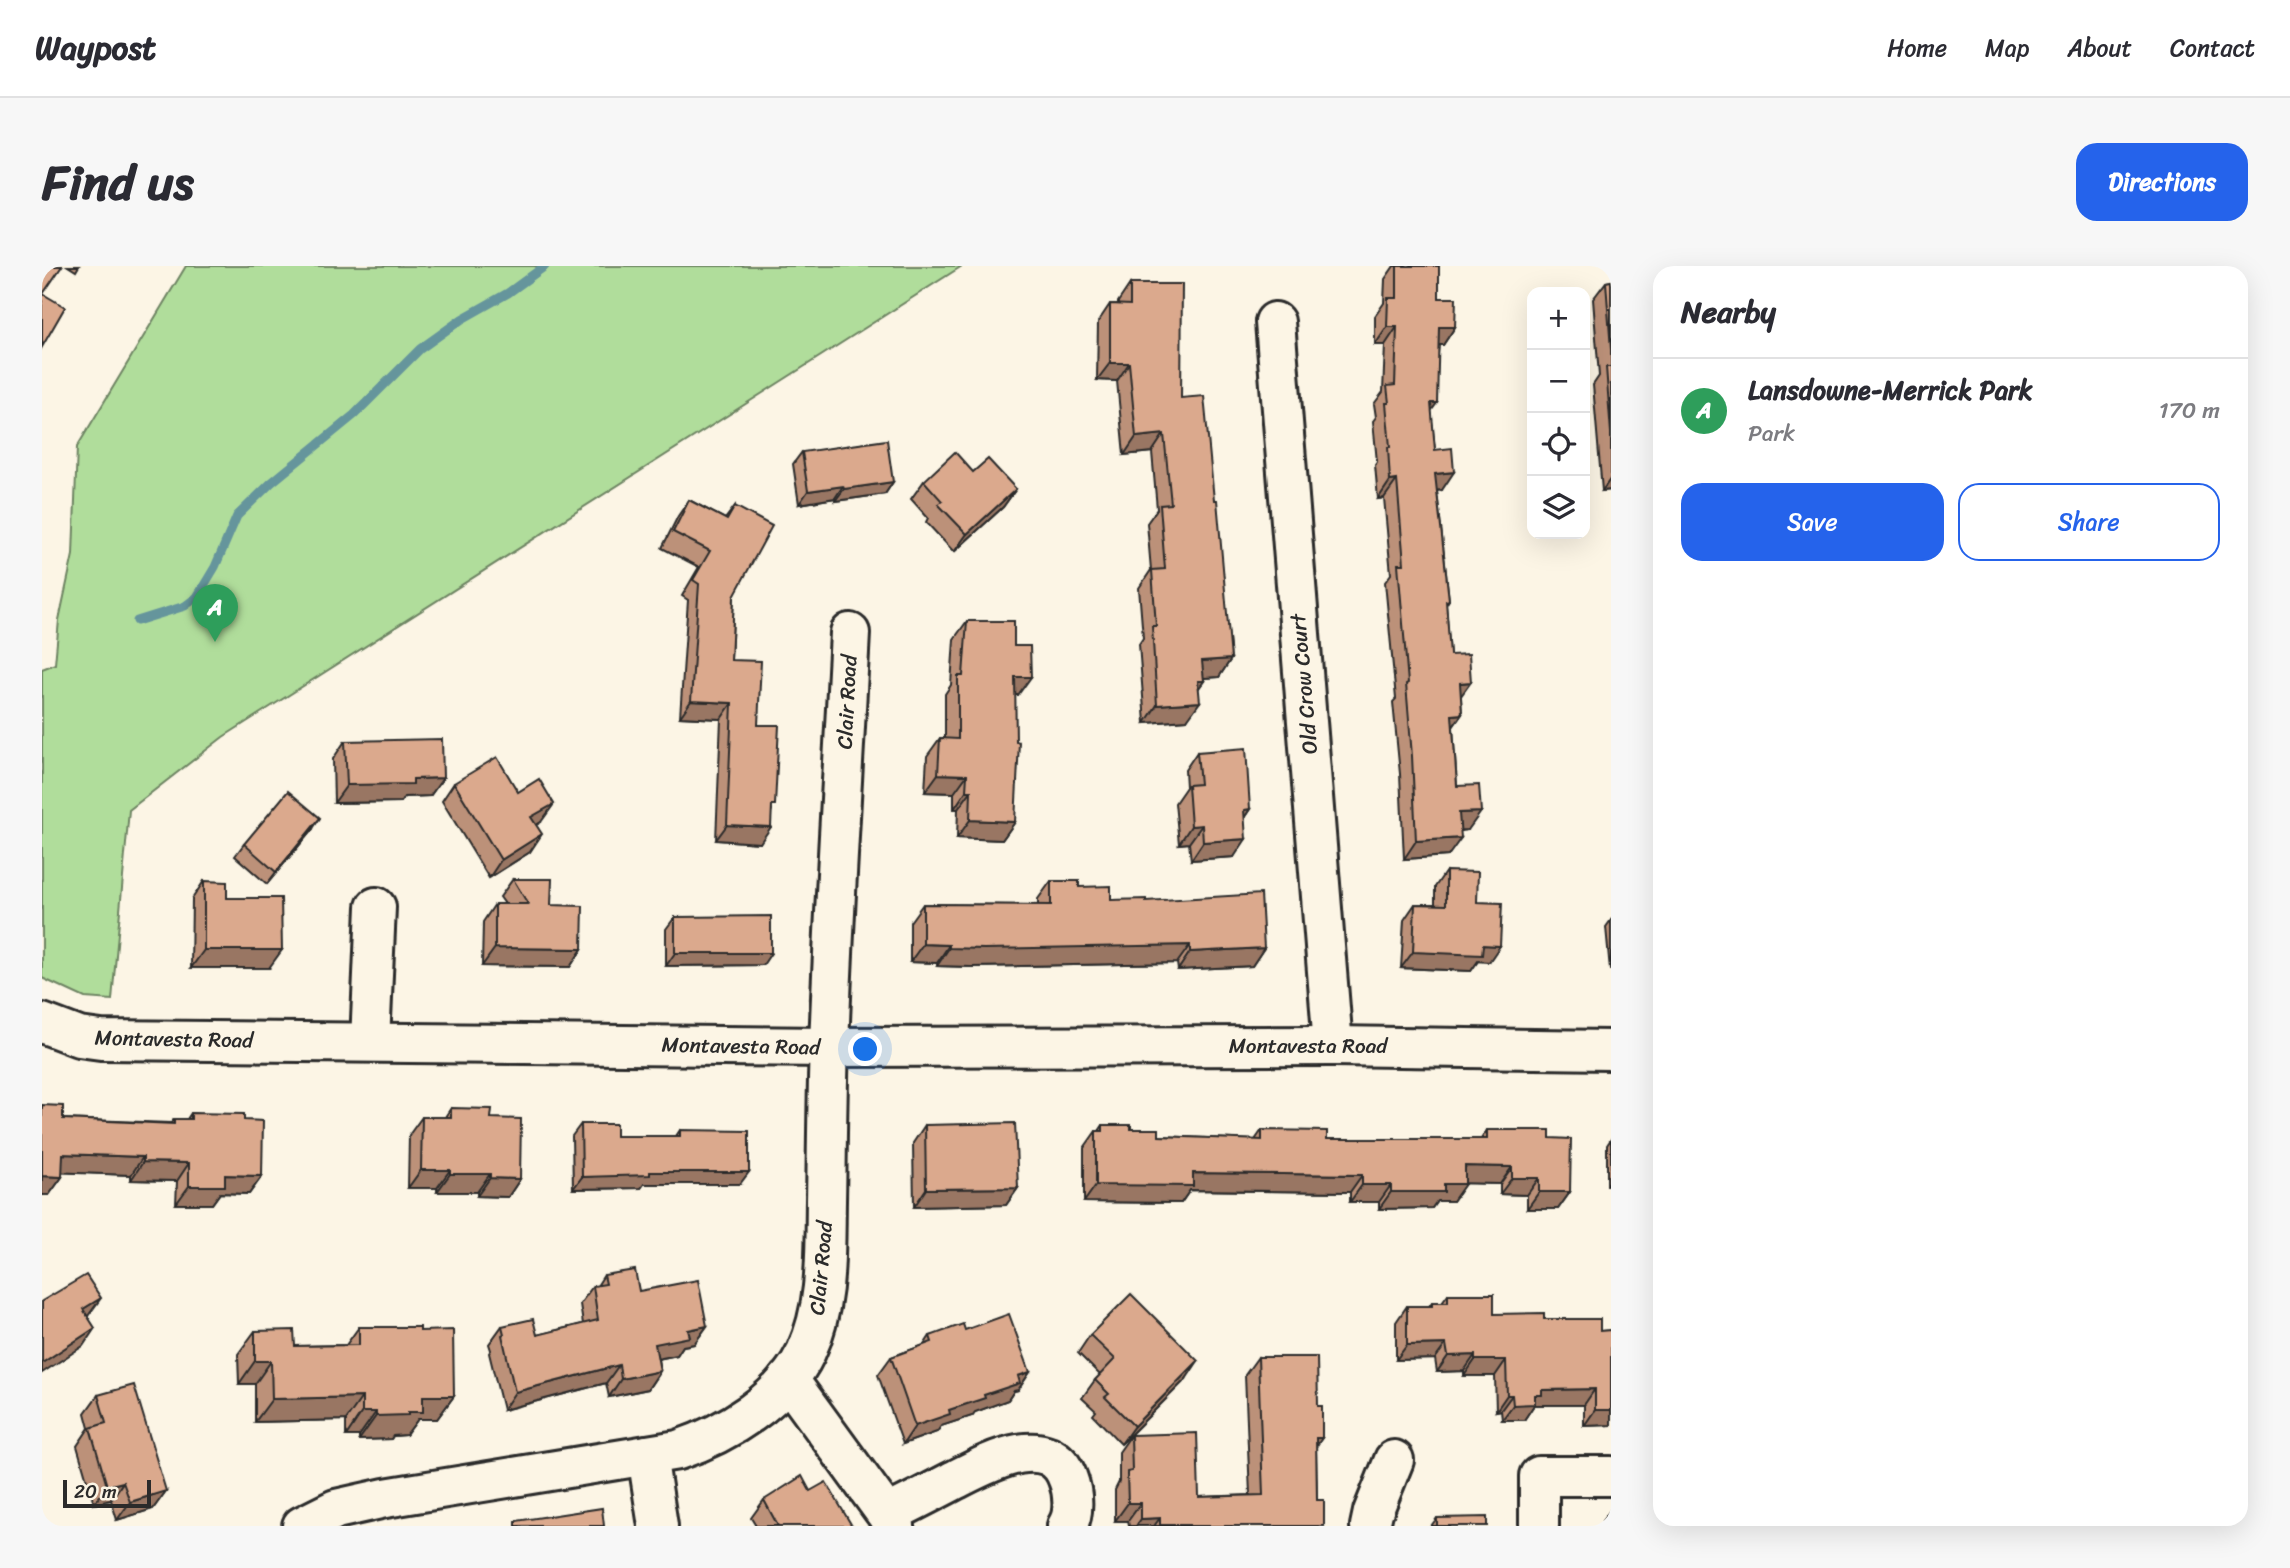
<!DOCTYPE html>
<html lang="en">
<head>
<meta charset="utf-8">
<style>
	:root { --surface:#fff; --page:#f7f7f7; --text:#2b2b33; --muted:#7c7c81; --line:#e1e1e2; --accent:#2563eb }
	body { margin:0; font-family:Sriracha,sans-serif; background:var(--page); color:var(--text) }
	.controls { position:absolute; right:21px; top:21px; display:grid; overflow:hidden; border-radius:14px; box-shadow:0 7px 28px #0002 }
	.controls button { width:63px; height:63px; display:grid; place-items:center; padding:0; border:0; border-bottom:2px solid var(--line); background:var(--surface); color:var(--text); font:35px sans-serif }
	.scale { position:absolute; left:21px; bottom:18px; width:88px; box-sizing:border-box; padding-left:7px; border:4px solid #2b2b2b; border-top:0; font-size:19px; line-height:24px; white-space:nowrap; color:#2b2b2b; -webkit-text-stroke:5px #fcf5e5; paint-order:stroke }
	.you { position:absolute; left:824px; top:784px; width:24px; height:24px; margin:-18px; border:5px solid #fff; border-radius:50%; background:#1a73e8; box-shadow:0 0 0 10px #1a73e833 }
	.badge { display:grid; place-items:center; width:46px; height:46px; border-radius:50%; background:var(--accent); color:#fff; font-size:23px; font-weight:700 }
	.pin { position:absolute; translate:-50% -58px; filter:drop-shadow(0 2px 4px #0008) }
	.pin::after { content:''; position:absolute; top:37px; width:24px; height:21px; background:inherit; clip-path:polygon(0 0,100% 0,50% 100%) }
	.list { margin:0; padding:0; list-style:none }
	h2 { display:flex; justify-content:space-between; align-items:center; height:91px; margin:0; padding:0 28px; font-size:30px }
	h2 small { font-size:23px; font-weight:400; color:var(--muted) }
	.list li { display:grid; grid-template-columns:46px 1fr auto; gap:21px; align-items:center; box-sizing:border-box; height:105px; padding:0 28px; border-top:2px solid var(--line) }
	.list b { display:block; font-size:26px; white-space:nowrap }
	.list p { margin:0; font-size:23px; white-space:nowrap; color:var(--muted) }
	.list em { font-size:23px; font-style:normal; color:var(--muted) }
	.actions { display:flex; gap:14px; padding:21px 28px }
	.actions a { flex:1; padding:16px 0; border:2px solid var(--accent); border-radius:21px; text-align:center; font-size:24px; color:var(--accent) }
	.actions .main { background:var(--accent); color:#fff }
	.icon { flex:none; width:38px; height:38px; fill:none; stroke:currentColor; stroke-width:2; stroke-linecap:round; stroke-linejoin:round }
	.map { position:relative; flex:none; width:1569px; height:1260px; overflow:hidden; border-radius:21px }
	header { display:flex; align-items:center; gap:42px; box-sizing:border-box; height:98px; padding:0 35px; background:var(--surface); border-bottom:2px solid var(--line) }
	header strong { font-size:33px }
	nav { display:flex; gap:38px; margin-inline-start:auto; font-size:24px }
	.intro { display:flex; align-items:center; justify-content:space-between; box-sizing:border-box; height:168px; padding:0 42px }
	h1 { margin:0; font-size:49px }
	.button { padding:18px 32px; border-radius:21px; background:var(--accent); color:#fff; font-size:24px; font-weight:700 }
	main { display:flex; gap:42px; padding:0 42px }
	aside { flex:1; background:var(--surface); border-radius:21px; box-shadow:0 7px 28px #0002 }
	.map>svg:first-child { display:block }
</style>
</head>
<body>
<header>
<strong>Waypost</strong>
<nav><a>Home</a><a>Map</a><a>About</a><a>Contact</a></nav>
</header>
<div class="intro"><h1>Find us</h1><a class="button">Directions</a></div>
<main>
<div class="map">
<svg width="1569" height="1260" viewBox="0 0 1569 1260">
	<rect width="100%" height="100%" fill="#fcf5e5"/>
	<filter id="ink" filterUnits="userSpaceOnUse"><feTurbulence type="fractalNoise" baseFrequency=".0143" numOctaves="2"/><feDisplacementMap in="SourceGraphic" scale="14" xChannelSelector="R" yChannelSelector="G"/><feConvolveMatrix kernelMatrix="1 2 1 2 8 2 1 2 1" color-interpolation-filters="sRGB"/></filter>
	<g filter="url(#ink)">
		<polygon fill="#b0dd9b" stroke="#6e8463" stroke-width="2" points="144,0 920,0 181,471 87,544 70,734 43,732 0,712 0,403 13,398 17,354 31,289 35,181"/>
		<g fill="none" stroke-linecap="round" stroke-linejoin="round">
			<polyline stroke="#65959c" stroke-width="9" points="95,355 143,340 155,331 173,301 195,250 229,217 312,149 378,83 420,53 466,27 503,0"/>
			<g stroke="#2b2b2b" stroke-width="44">
				<g id="minor">
					<polyline points="1233,56 1291,780"/>
					<polyline points="0,757 37,771 59,774 787,781 1291,780 1569,784"/>
					<polyline points="328,776 334,641"/>
					<polyline points="746,1113 853,1260"/>
					<polyline points="605,1189 616,1260"/>
					<path d="M846,1248c21,-10 42,-21 63,-32 30,-15 98,-56 117,-3 5,13 7,35 -1,47"/>
					<path d="M260,1260l34,-17 49,-11 293,-48c48,-16 106,-51 128,-98 22,-47 19,-101 20,-151 1,-52 1,-103 3,-154 5,-138 14,-276 21,-414"/>
					<polyline points="1328,1260 1331,1246 1352,1194"/>
					<polyline points="1497,1260 1497,1210 1569,1210"/>
				</g>
			</g>
			<use href="#minor" stroke="#fcf5e5" stroke-width="38"/>
		</g>
		<g fill="#bc9179" stroke="#2b2b2b" stroke-width="2">
			<polygon points="26,0 37,0 34,5"/>
			<polygon points="1352,0 1355,0 1397,32 1413,61 1401,79 1397,79 1389,145 1393,184 1400,224 1395,225 1407,334 1404,339 1408,389 1419,431 1420,448 1411,461 1415,520 1426,564 1418,565 1406,590 1362,593 1358,508 1351,436 1354,433 1343,316 1349,308 1342,232 1336,233 1333,199 1335,196 1331,155 1334,151 1332,138 1341,126 1343,79 1333,79 1333,50 1342,37 1343,13"/>
			<polygon points="1569,15 1569,224 1560,225 1551,119 1557,110 1551,33 1564,16"/>
			<polygon points="1088,18 1139,132 1172,234 1189,393 1177,411 1162,412 1162,415 1156,423 1145,454 1103,457 1097,378 1101,372 1097,322 1109,304 1105,257 1115,243 1110,186 1082,189 1075,115 1055,114 1056,56 1068,38 1076,38 1076,36"/>
			<polygon points="760,186 851,216 843,228 793,235 793,232 757,238 751,198"/>
			<polygon points="931,206 974,223 961,241 912,286 884,256 886,252 869,233 882,215"/>
			<polygon points="647,234 683,253 693,240 692,330 689,394 716,459 730,544 718,577 674,574 679,453 638,451 646,334 640,330 657,301 620,282 636,250"/>
			<polygon points="925,355 972,380 976,429 973,429 973,556 960,574 915,572 916,543 912,543 912,527 883,526 885,490 898,472 903,472 903,428 909,419 912,373"/>
			<polygon points="303,475 401,512 388,530 362,531 359,536 292,537 291,493"/>
			<polygon points="1155,486 1208,543 1202,552 1192,591 1149,594 1147,577 1137,578 1133,537 1144,521 1143,504"/>
			<polygon points="412,517 476,526 499,556 494,559 488,586 447,612 400,535"/>
			<polygon points="270,564 225,618 193,590 202,578"/>
			<polygon points="1404,605 1435,636 1447,696 1436,695 1429,705 1359,702 1362,654 1373,638 1393,638 1393,621"/>
			<polygon points="471,613 509,639 540,683 528,701 440,700 441,656 453,638 463,638 458,631"/>
			<polygon points="162,615 185,632 227,702 149,702 150,633"/>
			<polygon points="1009,615 1037,621 1069,634 1104,635 1222,682 1210,700 1136,704 1135,697 929,701 895,700 895,697 868,696 868,656 881,638 996,639 996,633"/>
			<polygon points="633,651 721,699 624,700 624,663"/>
			<polygon points="1569,654 1569,704 1568,704 1564,661"/>
			<polygon points="409,842 449,852 478,913 466,931 435,930 435,926 395,926 395,922 366,922 367,869 380,851 403,851"/>
			<polygon points="149,847 202,854 220,910 207,928 178,927 170,938 134,938 135,915 89,914 89,909 20,906 20,911 7,929 21,853 129,857 132,853 145,853"/>
			<polygon points="539,858 574,870 634,870 638,864 698,918 602,918 599,922 531,923 530,870"/>
			<polygon points="883,859 976,922 964,939 872,941 871,877"/>
			<polygon points="1061,859 1089,863 1117,870 1213,874 1220,864 1285,873 1439,873 1445,864 1508,872 1528,926 1516,943 1485,943 1485,929 1458,928 1458,918 1423,917 1411,935 1395,935 1390,942 1337,943 1337,936 1308,936 1308,926 1148,924 1139,937 1042,936 1042,882 1054,865 1057,865"/>
			<polygon points="1569,873 1569,920 1565,920 1565,879"/>
			<polygon points="562,1009 597,1025 665,1060 652,1078 641,1080 635,1089 616,1093 618,1105 606,1123 567,1131 564,1117 461,1144 447,1087 449,1084 447,1078 460,1060 495,1069 541,1058 538,1038 551,1020 555,1020"/>
			<polygon points="1406,1028 1452,1048 1502,1053 1558,1065 1569,1064 1569,1159 1542,1160 1542,1139 1492,1139 1482,1154 1460,1154 1459,1144 1454,1145 1453,1110 1422,1110 1422,1105 1395,1106 1393,1093 1354,1094 1354,1056 1365,1040 1387,1040 1390,1036 1400,1036"/>
			<polygon points="317,1061 378,1065 412,1130 395,1153 376,1153 364,1169 351,1170 349,1173 317,1174 317,1170 304,1170 304,1154 213,1156 213,1118 197,1118 196,1088 213,1065 253,1080 304,1079"/>
			<polygon points="923,1064 988,1106 976,1124 972,1125 966,1134 933,1146 930,1150 899,1160 895,1166 861,1178 836,1109 849,1091 882,1079 888,1070"/>
			<polygon points="1048,1069 1144,1113 1079,1178 1051,1149 1054,1145 1040,1132 1053,1114 1058,1109 1036,1087"/>
			<polygon points="1216,1091 1274,1180 1275,1234 1282,1260 1087,1260 1086,1255 1073,1255 1073,1224 1077,1216 1077,1186 1089,1169 1157,1231 1208,1229 1203,1109"/>
			<polygon points="56,1129 124,1225 111,1243 75,1254 69,1234 52,1238 35,1180 47,1162 43,1147"/>
			<polygon points="768,1225 810,1260 714,1260 709,1252 722,1234"/>
			<polygon points="1569,1243 1569,1260 1560,1260 1560,1255"/>
			<polygon points="1395,1252 1445,1260 1389,1260"/>
		</g>
		<g fill="#997663" stroke="#2b2b2b" stroke-width="2">
			<polygon points="1345,61 1355,61 1343,79 1333,79"/>
			<polygon points="1397,61 1413,61 1401,79 1385,79"/>
			<polygon points="1068,97 1087,97 1075,115 1055,114"/>
			<polygon points="1389,137 1395,137 1382,155"/>
			<polygon points="1122,168 1110,186 1082,189 1094,171"/>
			<polygon points="1412,206 1400,224 1381,226 1393,208"/>
			<polygon points="1569,212 1569,224 1560,225"/>
			<polygon points="1355,214 1342,232 1336,233 1348,215"/>
			<polygon points="851,216 843,228 793,235 802,223"/>
			<polygon points="801,220 793,232 757,238 766,225"/>
			<polygon points="974,223 961,241 912,286 925,268"/>
			<polygon points="1189,393 1177,411 1148,413 1160,395"/>
			<polygon points="973,411 989,411 976,429 960,429"/>
			<polygon points="1156,415 1162,415 1149,433"/>
			<polygon points="1429,416 1416,434 1418,417"/>
			<polygon points="649,435 690,437 679,453 638,451"/>
			<polygon points="1158,436 1145,454 1103,457 1115,439"/>
			<polygon points="1420,448 1407,466 1410,449"/>
			<polygon points="896,508 925,509 912,527 883,526"/>
			<polygon points="401,512 388,530 362,531 359,536 292,537 305,519 371,513"/>
			<polygon points="924,525 929,525 916,543 912,543"/>
			<polygon points="512,538 499,556 477,569 489,551"/>
			<polygon points="1208,543 1196,561 1202,544"/>
			<polygon points="1439,546 1426,564 1405,565 1417,547"/>
			<polygon points="278,552 270,564 225,618 234,606"/>
			<polygon points="928,554 973,556 960,574 915,572"/>
			<polygon points="685,559 729,561 718,577 674,574"/>
			<polygon points="1160,559 1147,577 1137,578 1149,560"/>
			<polygon points="500,568 488,586 447,612 459,594"/>
			<polygon points="1419,572 1406,590 1362,593 1374,575"/>
			<polygon points="1204,573 1192,591 1149,594 1161,576"/>
			<polygon points="881,678 907,679 895,697 868,696"/>
			<polygon points="1148,679 1135,697 929,701 895,700 907,682"/>
			<polygon points="1441,679 1458,680 1447,696 1436,695 1429,705 1359,702 1371,686"/>
			<polygon points="453,682 540,683 528,701 440,700"/>
			<polygon points="1222,682 1210,700 1136,704 1148,686"/>
			<polygon points="162,684 240,684 227,702 149,702"/>
			<polygon points="633,687 729,687 721,699 624,700"/>
			<polygon points="21,888 101,891 89,909 8,906"/>
			<polygon points="101,896 147,897 135,915 89,914"/>
			<polygon points="1423,900 1470,901 1458,918 1411,917"/>
			<polygon points="379,904 408,904 395,922 366,922"/>
			<polygon points="608,906 707,906 698,918 602,918 599,922 531,923 540,911"/>
			<polygon points="1151,907 1320,909 1308,926 1148,924 1139,937 1042,936 1054,919"/>
			<polygon points="408,908 448,908 435,926 395,926"/>
			<polygon points="183,909 220,910 207,928 178,927 170,938 134,938 147,920"/>
			<polygon points="0,910 20,911 7,929 0,929"/>
			<polygon points="448,912 478,913 466,931 435,930"/>
			<polygon points="1470,912 1497,912 1485,929 1458,928"/>
			<polygon points="1402,918 1423,918 1411,935 1395,935 1390,942 1337,943 1349,926"/>
			<polygon points="1320,919 1349,919 1337,936 1308,936"/>
			<polygon points="976,922 964,939 872,941 884,923"/>
			<polygon points="1497,926 1528,926 1516,943 1485,943"/>
			<polygon points="59,1032 46,1050 28,1061 41,1043"/>
			<polygon points="665,1060 652,1078 641,1080 635,1089 600,1096 613,1078 646,1064"/>
			<polygon points="53,1062 41,1080 0,1107 0,1097"/>
			<polygon points="1404,1078 1393,1093 1354,1094 1365,1079"/>
			<polygon points="1433,1089 1422,1105 1395,1106 1406,1090"/>
			<polygon points="1433,1094 1464,1094 1453,1110 1422,1110"/>
			<polygon points="213,1095 229,1095 213,1118 197,1118"/>
			<polygon points="1156,1095 1144,1113 1079,1178 1092,1160"/>
			<polygon points="577,1099 564,1117 461,1144 473,1126"/>
			<polygon points="618,1105 606,1123 567,1131 579,1113"/>
			<polygon points="988,1106 976,1124 972,1125 966,1134 933,1146 930,1150 899,1160 895,1166 861,1178 873,1160 976,1110"/>
			<polygon points="1553,1123 1542,1139 1492,1139 1482,1154 1460,1154 1471,1139 1493,1129 1500,1124"/>
			<polygon points="1465,1129 1470,1129 1459,1144 1454,1145"/>
			<polygon points="381,1130 412,1130 395,1153 376,1153 364,1169 351,1170 349,1173 317,1174 334,1150"/>
			<polygon points="320,1131 304,1154 213,1156 230,1133"/>
			<polygon points="1553,1144 1569,1144 1569,1159 1542,1160"/>
			<polygon points="320,1146 334,1146 317,1170 304,1170"/>
			<polygon points="1274,1172 1280,1172 1268,1190"/>
			<polygon points="81,1216 69,1234 52,1238 65,1220"/>
			<polygon points="124,1225 111,1243 75,1254 88,1236"/>
			<polygon points="1086,1237 1099,1237 1086,1255 1073,1255"/>
			<polygon points="1118,1252 1112,1260 1094,1260 1099,1253"/>
		</g>
		<g fill="#dba98d" stroke="#2b2b2b" stroke-width="2">
			<polygon points="0,0 20,0 1,28 23,41 0,81"/>
			<polygon points="1355,0 1397,0 1397,32 1414,32 1413,61 1397,61 1395,137 1389,137 1393,184 1410,182 1412,206 1393,208 1407,334 1404,335 1408,389 1427,388 1429,416 1418,417 1420,448 1410,449 1415,520 1437,519 1439,546 1417,547 1419,572 1374,575 1370,490 1364,418 1366,417 1356,298 1362,298 1355,214 1348,215 1346,181 1348,181 1344,137 1347,137 1345,120 1353,119 1355,61 1345,61 1346,32 1355,32"/>
			<polygon points="1569,15 1569,84 1564,16"/>
			<polygon points="1088,18 1140,18 1139,132 1162,130 1172,234 1175,234 1189,393 1160,395 1162,415 1156,415 1158,436 1115,439 1110,360 1114,360 1110,304 1123,303 1118,239 1129,238 1122,168 1094,171 1087,97 1068,97 1068,38 1088,39"/>
			<polygon points="1564,101 1569,101 1569,167"/>
			<polygon points="845,174 851,216 802,223 801,220 766,225 760,186"/>
			<polygon points="913,186 931,206 946,193 974,223 925,268 896,238 900,235 882,215"/>
			<polygon points="647,234 685,254 693,240 730,260 692,330 689,394 719,395 716,459 737,459 733,539 730,539 729,561 685,559 690,437 649,435 657,318 651,314 668,285 631,266"/>
			<polygon points="925,355 972,355 972,380 988,380 989,411 973,411 974,475 977,476 973,556 928,554 929,525 924,525 925,509 896,508 898,472 916,473 916,410 921,410"/>
			<polygon points="400,473 401,512 371,513 371,518 305,519 303,475"/>
			<polygon points="1204,482 1208,543 1202,544 1204,573 1161,576 1160,559 1149,560 1146,519 1158,518 1155,486"/>
			<polygon points="455,491 476,526 497,513 512,538 489,551 500,568 459,594 412,517"/>
			<polygon points="246,525 278,552 234,606 202,578"/>
			<polygon points="1404,605 1436,606 1435,636 1460,637 1458,680 1441,679 1440,689 1371,686 1373,638 1404,639"/>
			<polygon points="471,613 510,613 509,639 541,640 540,683 453,682 453,638 486,638"/>
			<polygon points="162,615 185,616 185,632 239,632 240,684 162,684"/>
			<polygon points="1009,615 1037,615 1037,621 1069,620 1069,634 1104,633 1104,635 1219,628 1222,682 1148,686 1148,679 942,683 907,682 907,679 881,678 881,638 1009,639"/>
			<polygon points="729,650 729,687 633,687 633,651"/>
			<polygon points="0,839 21,840 21,853 132,858 132,853 149,853 149,847 202,848 202,854 221,855 220,910 183,909 183,920 147,920 147,897 101,896 101,891 21,888 20,911 0,910"/>
			<polygon points="409,842 450,843 449,852 479,853 478,913 448,912 448,908 408,908 408,904 379,904 380,851 409,851"/>
			<polygon points="973,857 976,922 884,923 883,859"/>
			<polygon points="539,858 574,858 574,870 638,870 638,864 707,865 707,906 608,906 608,909 540,911"/>
			<polygon points="1061,859 1089,859 1089,863 1117,863 1117,870 1220,874 1220,864 1285,865 1285,873 1445,873 1445,864 1508,864 1508,872 1529,873 1528,926 1497,926 1497,912 1470,912 1470,901 1423,900 1423,918 1402,918 1402,926 1349,926 1349,919 1320,919 1320,909 1151,907 1151,920 1054,919 1054,865 1061,865"/>
			<polygon points="593,1004 597,1025 656,1014 665,1060 646,1064 648,1071 613,1078 618,1105 579,1113 577,1099 473,1126 460,1069 462,1068 460,1060 491,1053 495,1069 556,1054 551,1020 564,1018 562,1009"/>
			<polygon points="44,1009 59,1032 41,1043 53,1062 0,1097 0,1035"/>
			<polygon points="1089,1028 1156,1095 1092,1160 1063,1131 1067,1128 1053,1114 1073,1093 1048,1069"/>
			<polygon points="1406,1028 1452,1028 1452,1048 1502,1047 1502,1053 1558,1053 1558,1065 1569,1064 1569,1144 1553,1144 1553,1123 1500,1124 1500,1129 1493,1129 1493,1138 1471,1139 1470,1129 1465,1129 1464,1094 1433,1094 1433,1089 1406,1090 1404,1078 1365,1079 1365,1040 1390,1040 1390,1036 1406,1036"/>
			<polygon points="967,1048 988,1106 976,1110 978,1117 942,1129 943,1132 907,1144 908,1148 873,1160 849,1091 890,1076 888,1070 921,1058 923,1064"/>
			<polygon points="317,1061 378,1061 378,1065 411,1064 412,1130 381,1130 381,1146 366,1146 366,1149 334,1150 334,1146 320,1146 320,1131 230,1133 229,1095 213,1095 213,1065 252,1064 253,1080 317,1079"/>
			<polygon points="1216,1091 1275,1091 1276,1140 1280,1140 1280,1172 1274,1172 1275,1234 1282,1234 1282,1260 1147,1260 1147,1259 1118,1259 1118,1252 1099,1253 1099,1237 1086,1237 1085,1206 1090,1205 1089,1169 1155,1167 1157,1231 1221,1229"/>
			<polygon points="92,1119 124,1225 88,1236 81,1216 65,1220 48,1162 64,1157 56,1129"/>
			<polygon points="760,1210 768,1225 784,1216 810,1260 736,1260 722,1234"/>
			<polygon points="560,1242 562,1260 474,1260 474,1255"/>
			<polygon points="1445,1251 1445,1260 1395,1260 1395,1252"/>
		</g>
	</g>
	<g text-anchor="middle" dominant-baseline="central" stroke-width="5" stroke-linejoin="round" paint-order="stroke">
		<g font-size="21" fill="#2b2b2b" stroke="#fcf5e5">
			<text transform="translate(1262 418) rotate(-95)">Old Crow Court</text>
			<text transform="translate(805 436) rotate(-87)">Clair Road</text>
			<text transform="translate(132 773) rotate(1)">Montavesta Road</text>
			<text transform="translate(699 780) rotate(1)">Montavesta Road</text>
			<text x="1266" y="780">Montavesta Road</text>
			<text transform="translate(779 1002) rotate(-85)">Clair Road</text>
		</g>
	</g>
</svg>
<div class="controls">
<button>+</button>
<button>−</button>
<button><svg class="icon" aria-label="locate" viewBox="0 0 24 24"><circle cx="12" cy="12" r="6"/><path d="M12 2v4M12 18v4M2 12h4M18 12h4"/></svg></button>
<button><svg class="icon" aria-label="layers" viewBox="0 0 24 24"><path d="M12 4l9 5-9 5-9-5zM3 14l9 5 9-5"/></svg></button>
</div>
<div class="scale">20 m</div>
<div class="you"></div>
<div class="pin badge" style="left:173px;top:376px;background:#2e9e5b">A</div>
</div>
<aside>
<h2>Nearby<small></small></h2>
<ul class="list">
<li><span class="badge" style="background:#2e9e5b">A</span><div><b>Lansdowne-Merrick Park</b><p>Park</p></div><em>170 m</em></li>
</ul>
<div class="actions"><a class="main">Save</a><a>Share</a></div>
</aside>
</main>
</body>
</html>
